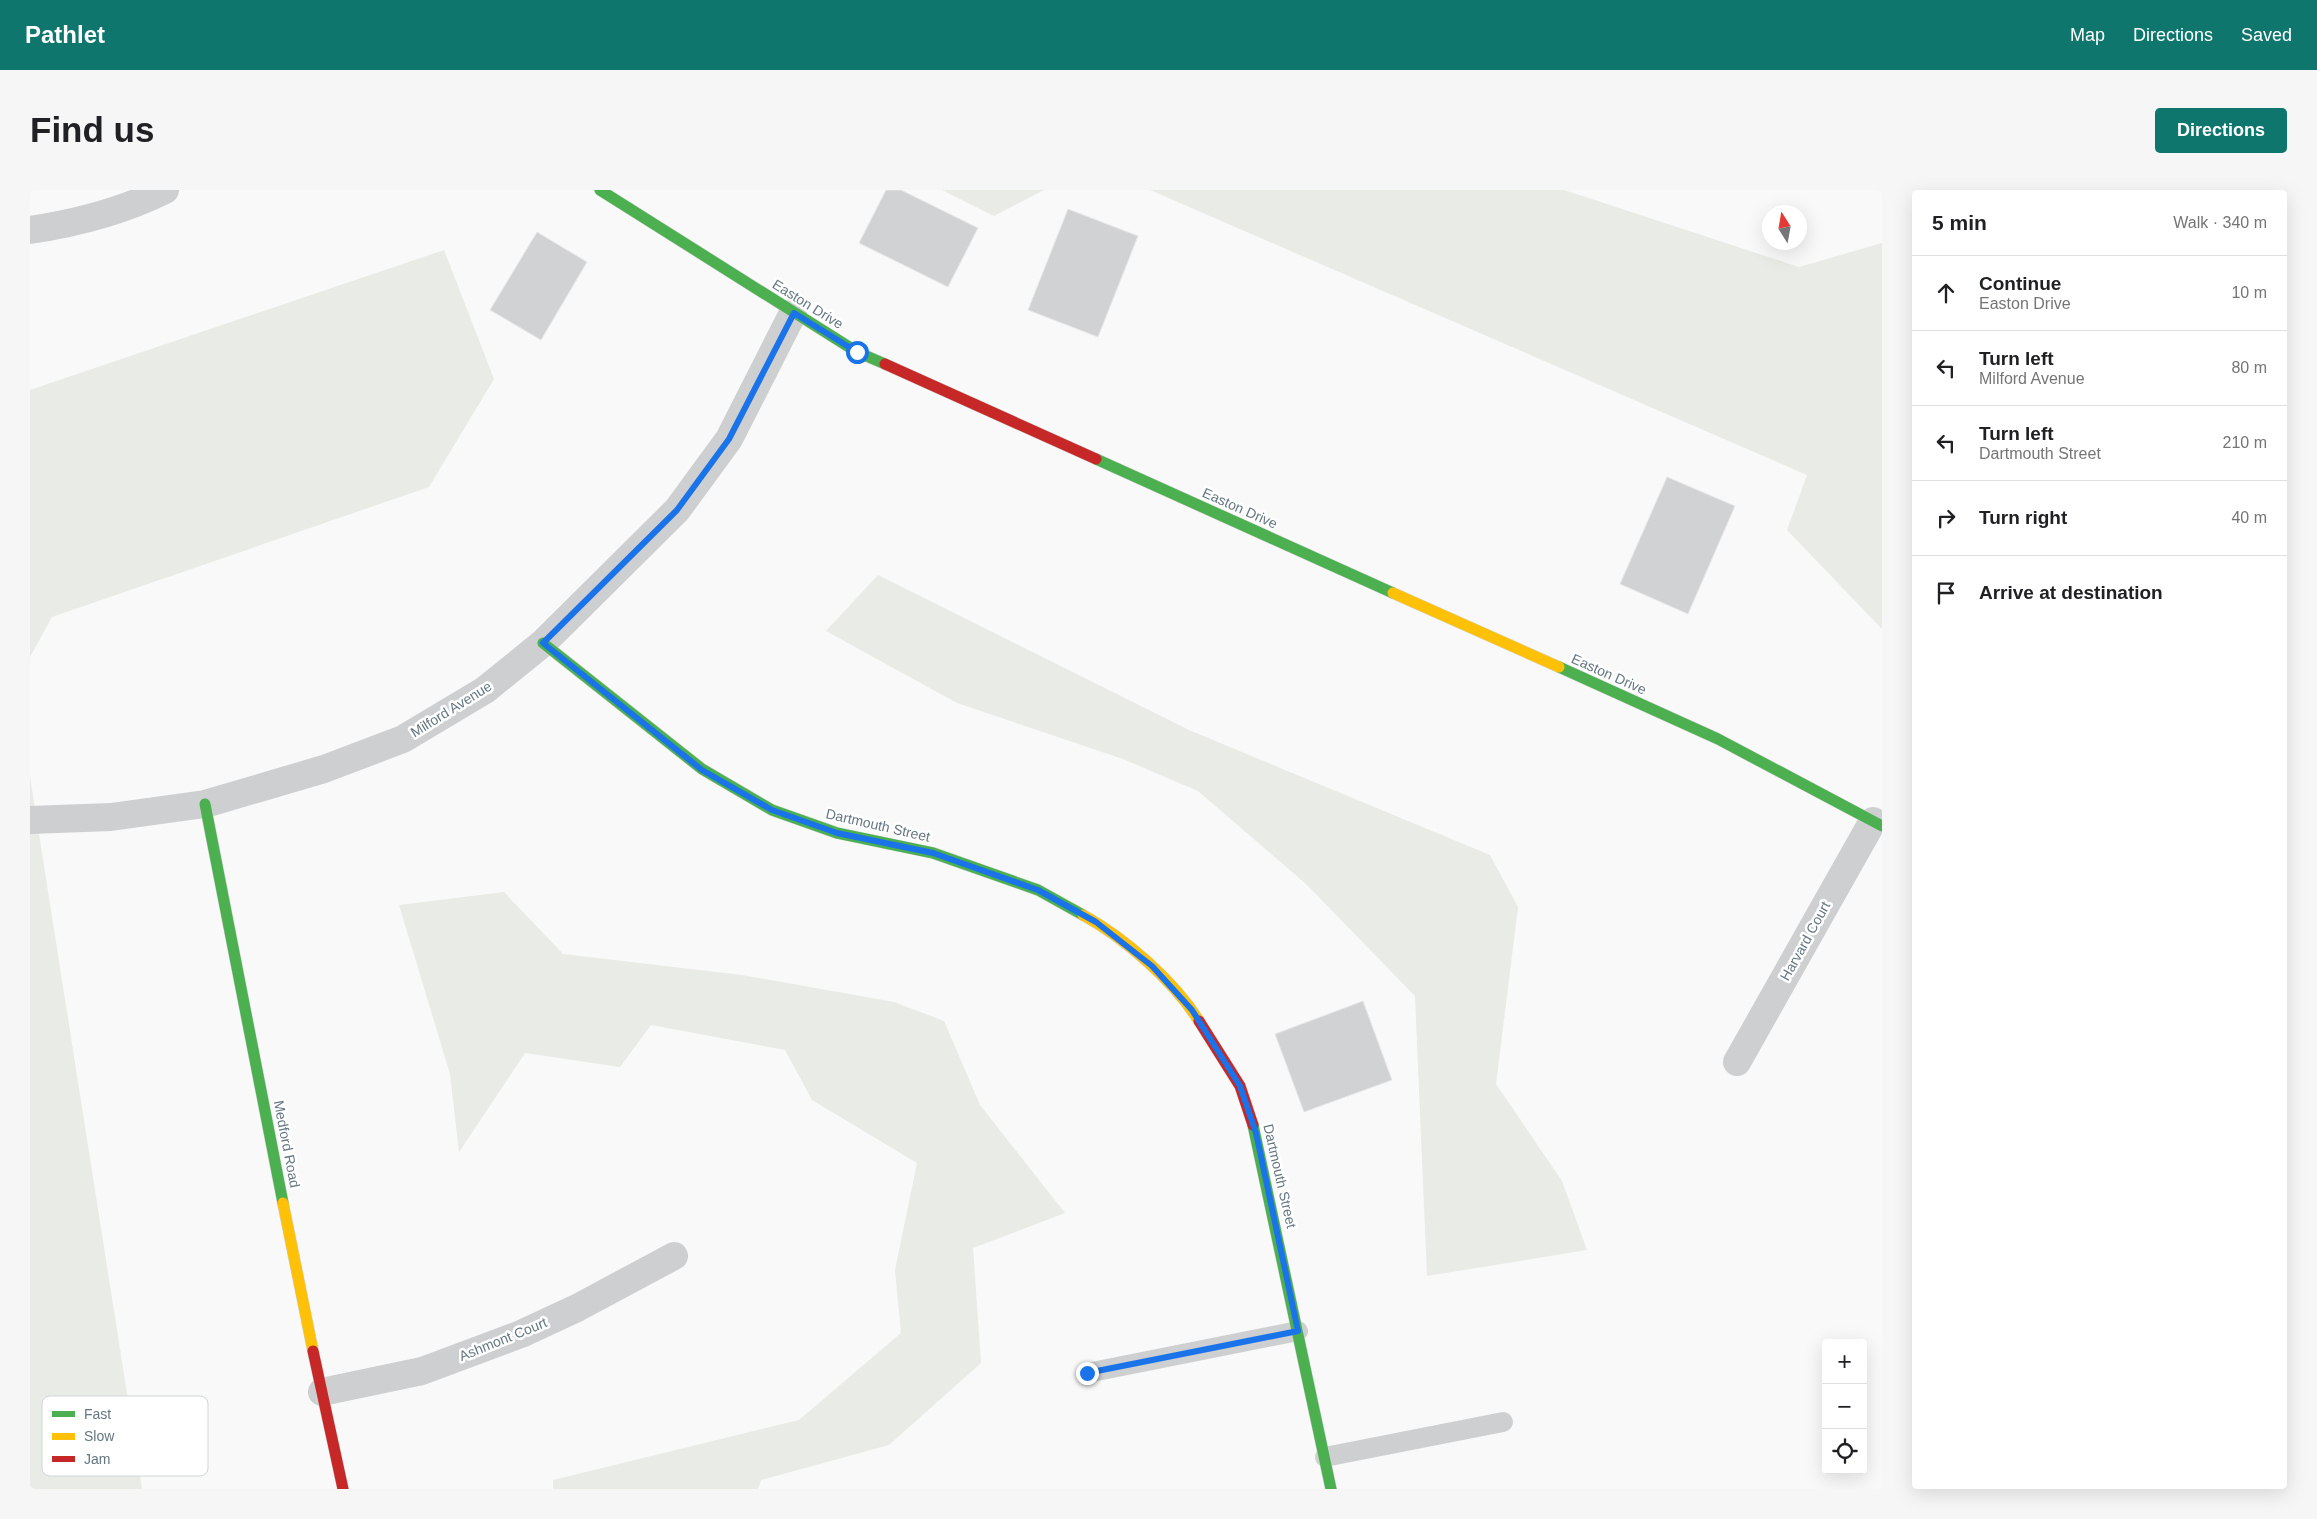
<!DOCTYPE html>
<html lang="en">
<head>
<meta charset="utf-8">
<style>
	:root { --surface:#fff; --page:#f6f6f6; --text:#202124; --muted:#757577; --line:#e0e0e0; --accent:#0f766e }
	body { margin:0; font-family:Arial,sans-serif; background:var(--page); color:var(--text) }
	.controls { position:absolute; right:15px; bottom:15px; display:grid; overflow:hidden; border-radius:5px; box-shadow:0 5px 20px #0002 }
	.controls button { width:45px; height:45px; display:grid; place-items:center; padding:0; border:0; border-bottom:1px solid var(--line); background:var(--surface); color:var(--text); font:25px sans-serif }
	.compass { position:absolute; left:1732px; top:15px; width:45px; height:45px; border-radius:50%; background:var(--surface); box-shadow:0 5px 20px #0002; rotate:349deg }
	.stop { position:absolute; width:15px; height:15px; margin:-11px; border:4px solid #1a73e8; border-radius:50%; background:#fff }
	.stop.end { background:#1a73e8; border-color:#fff; box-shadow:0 1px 5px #0008 }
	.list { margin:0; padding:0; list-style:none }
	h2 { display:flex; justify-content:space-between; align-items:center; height:65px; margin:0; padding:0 20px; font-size:21px }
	h2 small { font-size:16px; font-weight:400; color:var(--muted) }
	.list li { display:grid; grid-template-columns:32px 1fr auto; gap:15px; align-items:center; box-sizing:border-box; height:75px; padding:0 20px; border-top:1px solid var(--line) }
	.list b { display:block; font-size:19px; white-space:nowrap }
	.list p { margin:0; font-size:16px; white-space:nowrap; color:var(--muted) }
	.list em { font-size:16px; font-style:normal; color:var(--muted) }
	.icon { flex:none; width:28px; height:28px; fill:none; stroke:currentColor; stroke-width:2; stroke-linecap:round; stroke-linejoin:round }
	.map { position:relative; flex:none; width:1852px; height:1299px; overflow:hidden; border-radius:5px }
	header { display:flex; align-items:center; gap:30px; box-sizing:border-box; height:70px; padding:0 25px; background:var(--accent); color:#fff }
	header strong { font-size:24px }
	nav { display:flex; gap:28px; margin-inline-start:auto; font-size:18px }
	.intro { display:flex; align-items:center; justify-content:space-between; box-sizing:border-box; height:120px; padding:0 30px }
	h1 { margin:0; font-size:35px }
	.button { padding:12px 22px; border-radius:5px; background:var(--accent); color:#fff; font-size:18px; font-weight:700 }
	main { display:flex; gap:30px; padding:0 30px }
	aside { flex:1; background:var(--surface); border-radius:5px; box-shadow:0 5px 20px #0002 }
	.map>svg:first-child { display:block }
</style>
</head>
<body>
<header>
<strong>Pathlet</strong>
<nav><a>Map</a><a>Directions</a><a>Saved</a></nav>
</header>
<div class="intro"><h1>Find us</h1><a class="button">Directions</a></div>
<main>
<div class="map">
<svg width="1852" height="1299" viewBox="0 0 1852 1299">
	<rect width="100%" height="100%" fill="#f9f9f9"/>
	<g fill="#e8ebe6">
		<polygon points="912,0 1014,0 964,26"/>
		<polygon points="1120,0 1534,0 1769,77 1852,53 1852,439 1757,340 1777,285"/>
		<polygon points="414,60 464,189 399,297 22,427 0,467 0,200"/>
		<polygon points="848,385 1159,540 1460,665 1488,717 1466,894 1532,991 1557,1060 1397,1086 1385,806 1276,694 1168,601 1093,569 927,513 796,441"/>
		<polygon points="0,587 112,1299 0,1299"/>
		<polygon points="474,702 533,764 712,785 864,812 914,831 950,915 1035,1023 943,1058 951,1173 859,1255 731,1290 728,1299 523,1299 523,1290 769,1230 871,1143 865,1080 887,973 782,910 755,860 621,835 590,877 495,863 429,962 420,884 369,715"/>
	</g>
	<g fill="#d0d2d3" stroke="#e8e8e8">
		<polygon points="856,0 871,0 948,38 918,97 829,53"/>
		<polygon points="1038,19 1108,46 1068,147 998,120"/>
		<polygon points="507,42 557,72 511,150 460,120"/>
		<polygon points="1637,287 1705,316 1658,424 1590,394"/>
		<polygon points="1333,811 1362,890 1274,922 1245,844"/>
	</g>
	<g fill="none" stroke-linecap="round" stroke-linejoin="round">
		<g stroke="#d5d6d7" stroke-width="12">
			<g id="fast">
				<polyline points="570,0 827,162 855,174"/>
				<polyline points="1066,269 1363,403"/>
				<polyline points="513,453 672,579 742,620 807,643 903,663 1008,700 1053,725"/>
				<polyline points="1529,477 1688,549 1852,636"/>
				<polyline points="175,614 253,1013"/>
				<polyline points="1223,935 1301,1299"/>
			</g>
		</g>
		<g stroke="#d5d6d7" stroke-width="12">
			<g id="slow">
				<polyline points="1363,403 1529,477"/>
				<path d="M1053,725c42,23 91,66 116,106"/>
				<polyline points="253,1013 283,1161"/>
			</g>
		</g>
		<g stroke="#d5d6d7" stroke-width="12">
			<g id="jam">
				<polyline points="855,174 1066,269"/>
				<polyline points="1169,831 1210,896 1223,935"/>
				<polyline points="283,1161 313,1299"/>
			</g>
		</g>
		<g stroke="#cecfd0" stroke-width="20">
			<polyline points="1057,1183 1268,1141"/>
			<polyline points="1295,1267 1473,1232"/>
		</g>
		<g stroke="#cecfd0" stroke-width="28">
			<path d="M0,40c47,-7 93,-19 135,-40"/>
			<polyline points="0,630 81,627 175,614 294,579 373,549 455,500 513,453 647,320 699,249 763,123"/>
			<polyline points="1707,872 1843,631"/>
			<polyline points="292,1202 392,1181 491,1144 547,1118 644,1066"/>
		</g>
		<use href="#fast" stroke="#4caf50" stroke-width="11"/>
		<use href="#slow" stroke="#ffc107" stroke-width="11"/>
		<use href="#jam" stroke="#c62828" stroke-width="11"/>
	</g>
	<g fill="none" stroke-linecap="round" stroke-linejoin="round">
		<polyline stroke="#1a73e8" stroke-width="6" points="827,162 764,123 699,249 647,320 513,453 672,580 742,620 807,643 903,663 1008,700 1066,732 1122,776 1162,820 1210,896 1226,943 1268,1141 1057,1183"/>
	</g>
	<g text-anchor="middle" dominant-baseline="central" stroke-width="5" stroke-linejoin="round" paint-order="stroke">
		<g font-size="14" fill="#657683" stroke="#fff">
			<text transform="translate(778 114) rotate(32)">Easton Drive</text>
			<text transform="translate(1210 318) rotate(24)">Easton Drive</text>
			<text transform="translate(1579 484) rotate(24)">Easton Drive</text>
			<text transform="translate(421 519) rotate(-32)">Milford Avenue</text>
			<text transform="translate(848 635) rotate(13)">Dartmouth Street</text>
			<text transform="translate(1775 751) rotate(-61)">Harvard Court</text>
			<text transform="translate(257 954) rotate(79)">Medford Road</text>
			<text transform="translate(1250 986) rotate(77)">Dartmouth Street</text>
			<text transform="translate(473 1149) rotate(-22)">Ashmont Court</text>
		</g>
	</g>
	<rect x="12" y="1206" width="166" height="80" rx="8" fill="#fff" stroke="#d1d6da" stroke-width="1"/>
	<rect x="22" y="1221" width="23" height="6" fill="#4caf50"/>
	<rect x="22" y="1243" width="23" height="7" fill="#ffc107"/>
	<rect x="22" y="1266" width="23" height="6" fill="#c62828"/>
	<g font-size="14" fill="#657683">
		<text x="54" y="1229">Fast</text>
		<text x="54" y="1251">Slow</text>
		<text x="54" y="1274">Jam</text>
	</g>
</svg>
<div class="controls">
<button>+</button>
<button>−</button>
<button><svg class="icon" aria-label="locate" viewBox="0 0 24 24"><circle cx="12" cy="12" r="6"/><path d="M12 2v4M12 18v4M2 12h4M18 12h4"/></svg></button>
</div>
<svg class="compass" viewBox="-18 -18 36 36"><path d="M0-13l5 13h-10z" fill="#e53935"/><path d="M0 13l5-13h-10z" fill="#757577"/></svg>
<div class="stop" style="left:827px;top:162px"></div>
<div class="stop end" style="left:1057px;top:1183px"></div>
</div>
<aside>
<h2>5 min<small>Walk · 340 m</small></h2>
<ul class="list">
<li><svg class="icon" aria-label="ahead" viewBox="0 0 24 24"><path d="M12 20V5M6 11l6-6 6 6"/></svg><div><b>Continue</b><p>Easton Drive</p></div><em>10 m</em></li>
<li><svg class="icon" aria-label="left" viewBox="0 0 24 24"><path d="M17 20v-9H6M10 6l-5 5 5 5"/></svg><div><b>Turn left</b><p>Milford Avenue</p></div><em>80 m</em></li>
<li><svg class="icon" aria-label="left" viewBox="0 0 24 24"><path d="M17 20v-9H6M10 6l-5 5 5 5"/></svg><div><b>Turn left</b><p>Dartmouth Street</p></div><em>210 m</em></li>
<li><svg class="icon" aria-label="right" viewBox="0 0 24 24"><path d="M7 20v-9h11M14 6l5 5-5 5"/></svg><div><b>Turn right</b></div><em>40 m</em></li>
<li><svg class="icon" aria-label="arrive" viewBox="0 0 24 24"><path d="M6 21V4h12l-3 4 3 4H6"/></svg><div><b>Arrive at destination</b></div></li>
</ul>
</aside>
</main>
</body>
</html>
